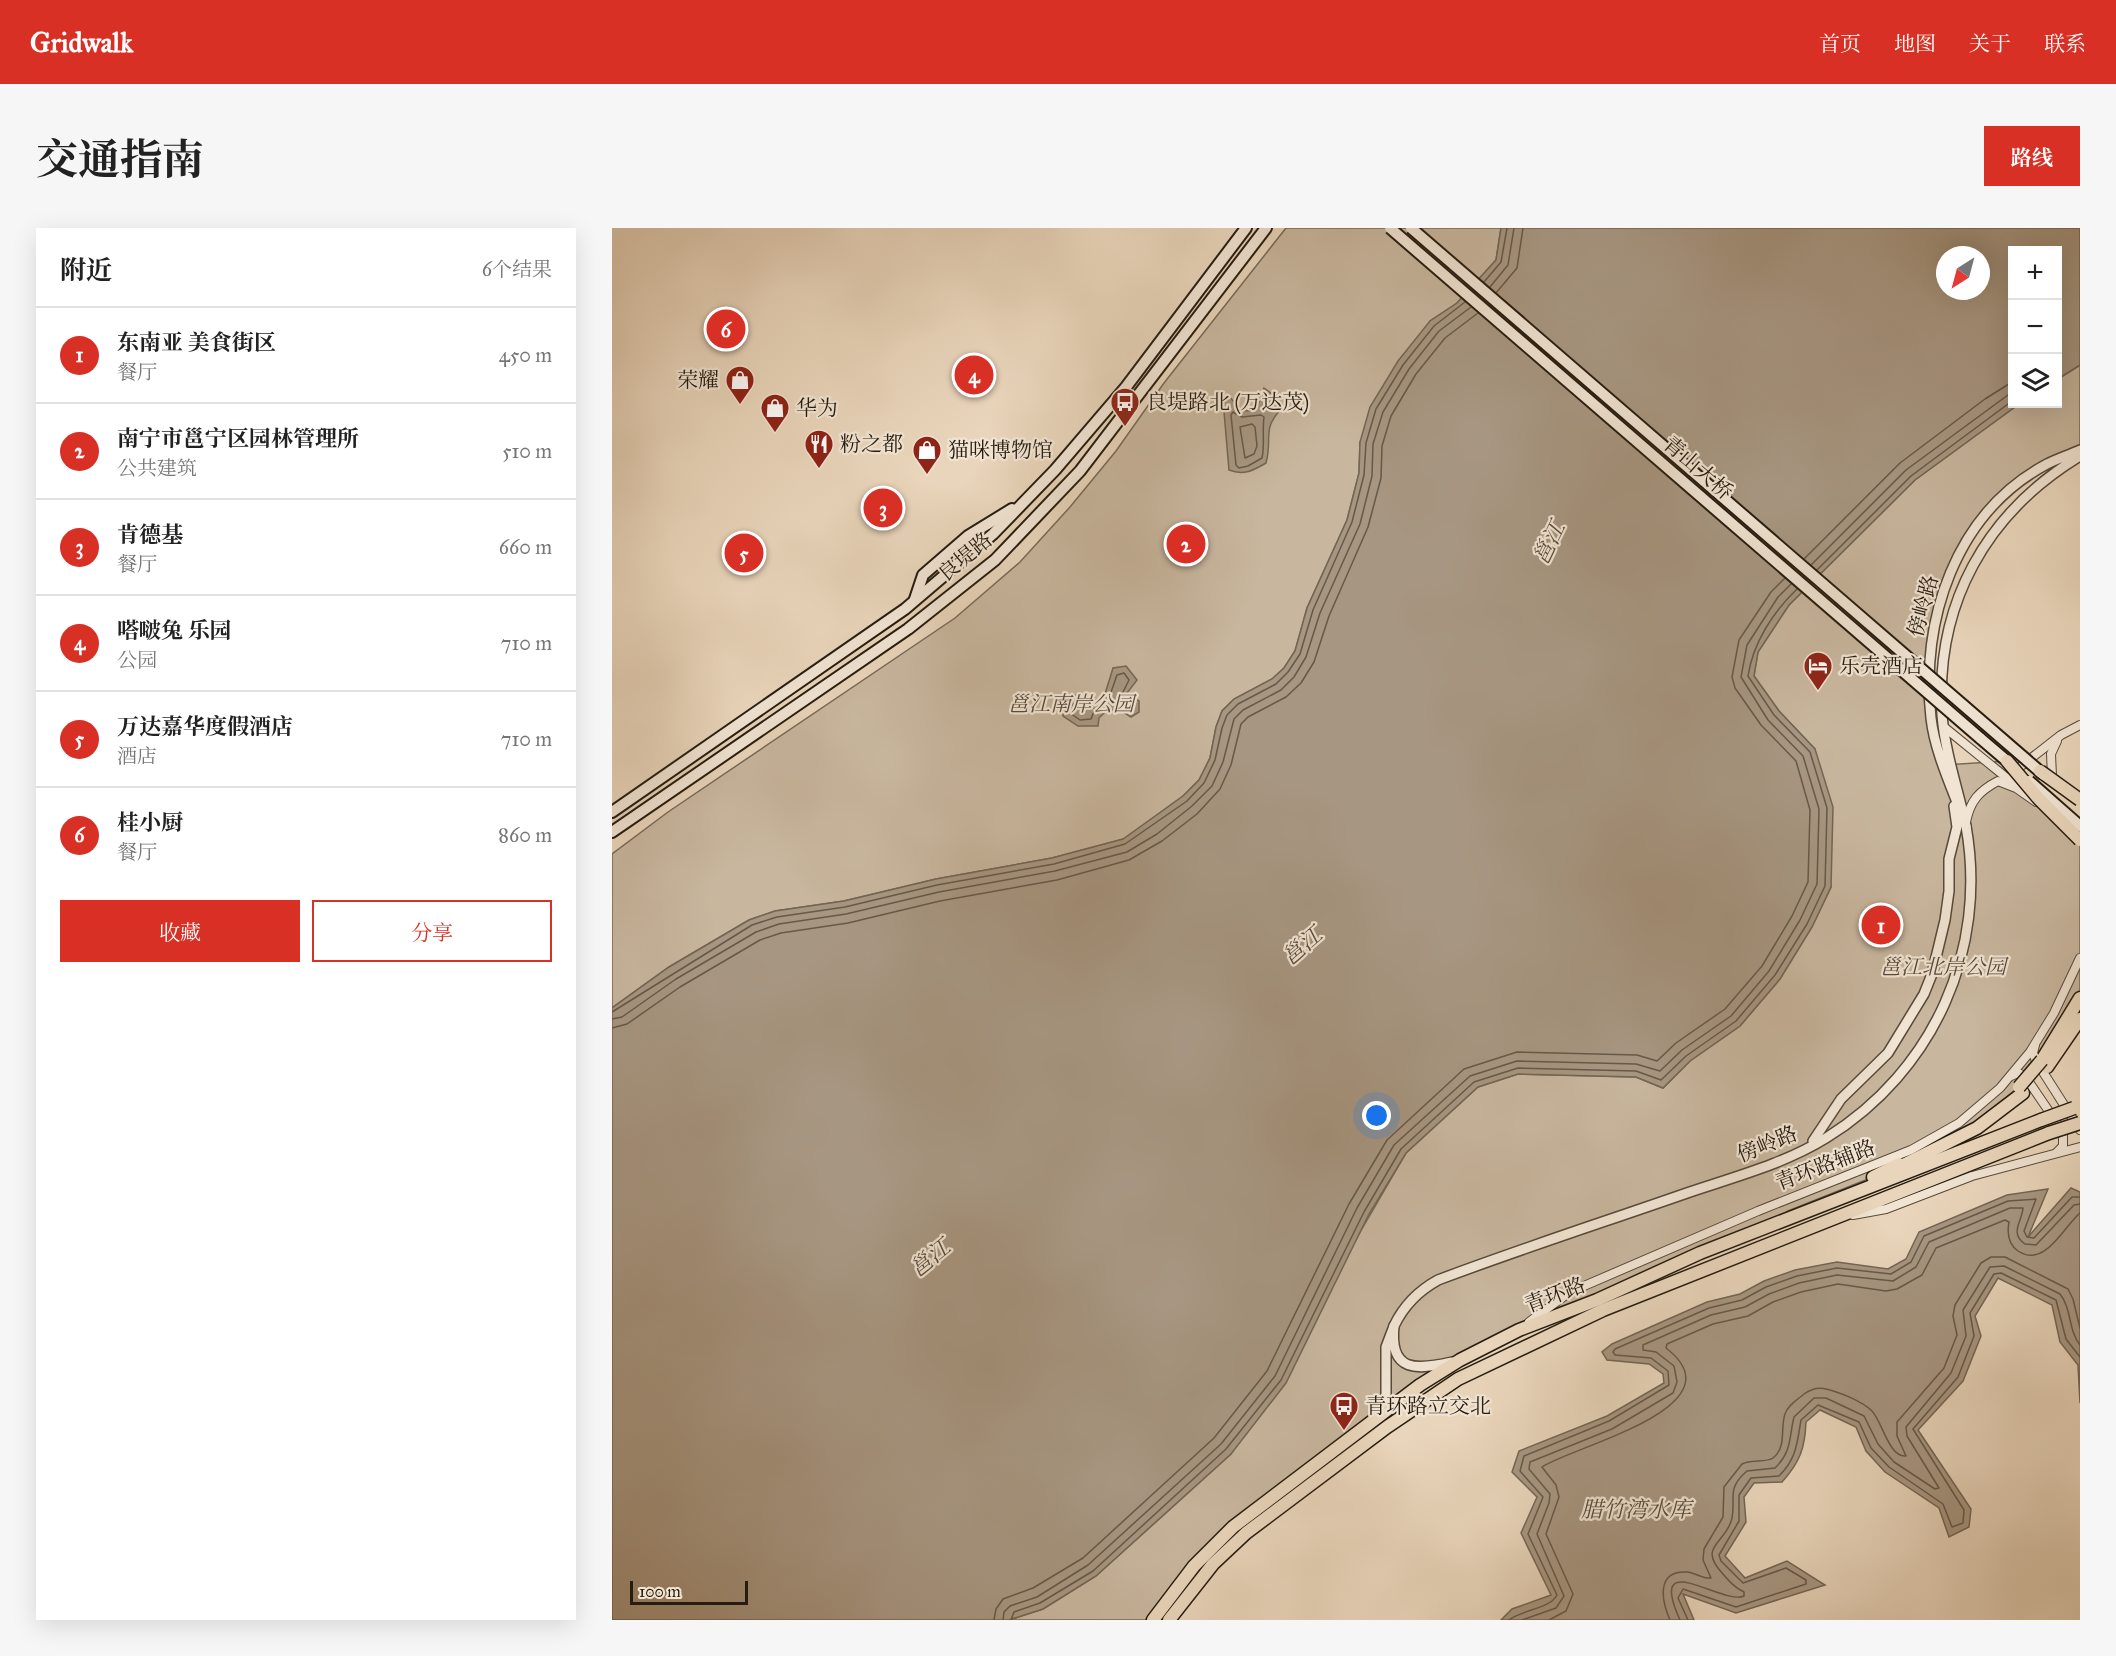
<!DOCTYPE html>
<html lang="zh">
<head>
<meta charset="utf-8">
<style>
	:root { --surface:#fff; --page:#f6f6f6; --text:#222; --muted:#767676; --line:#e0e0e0; --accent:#d93025 }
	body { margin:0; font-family:"IM FELL Great Primer","Noto Serif SC",serif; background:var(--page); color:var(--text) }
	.controls { position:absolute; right:18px; top:18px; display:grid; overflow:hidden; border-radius:0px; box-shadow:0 6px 24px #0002 }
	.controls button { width:54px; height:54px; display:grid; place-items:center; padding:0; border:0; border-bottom:2px solid var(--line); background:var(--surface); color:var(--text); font:30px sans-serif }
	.compass { position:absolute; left:1324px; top:18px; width:54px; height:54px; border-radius:50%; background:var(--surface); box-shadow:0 6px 24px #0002; rotate:216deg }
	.scale { position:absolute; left:18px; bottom:15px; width:118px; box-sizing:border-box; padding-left:6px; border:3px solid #261c10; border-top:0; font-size:16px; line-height:21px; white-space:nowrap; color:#261c10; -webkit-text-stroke:4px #f1e4d3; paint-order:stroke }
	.you { position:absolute; left:765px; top:888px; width:21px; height:21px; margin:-15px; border:4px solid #fff; border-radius:50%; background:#1a73e8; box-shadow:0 0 0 9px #1a73e833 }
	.badge { display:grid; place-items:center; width:39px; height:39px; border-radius:50%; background:var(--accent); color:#fff; font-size:20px; font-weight:700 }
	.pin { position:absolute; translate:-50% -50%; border:3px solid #fff; box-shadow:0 2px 6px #0006 }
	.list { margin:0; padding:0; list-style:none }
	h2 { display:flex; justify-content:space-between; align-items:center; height:78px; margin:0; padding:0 24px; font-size:26px }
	h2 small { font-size:20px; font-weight:400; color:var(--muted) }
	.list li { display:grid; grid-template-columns:39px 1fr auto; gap:18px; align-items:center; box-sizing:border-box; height:96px; padding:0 24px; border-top:2px solid var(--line) }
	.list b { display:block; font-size:22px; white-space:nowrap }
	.list p { margin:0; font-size:20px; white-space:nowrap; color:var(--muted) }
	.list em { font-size:20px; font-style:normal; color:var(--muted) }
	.actions { display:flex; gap:12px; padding:18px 24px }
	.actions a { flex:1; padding:14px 0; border:2px solid var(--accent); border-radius:0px; text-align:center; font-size:21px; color:var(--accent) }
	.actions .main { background:var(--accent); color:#fff }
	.icon { flex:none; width:33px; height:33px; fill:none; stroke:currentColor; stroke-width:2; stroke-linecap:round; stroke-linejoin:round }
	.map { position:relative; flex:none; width:1468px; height:1392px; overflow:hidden; border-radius:0px }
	header { display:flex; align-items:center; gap:36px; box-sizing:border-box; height:84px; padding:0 30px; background:var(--accent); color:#fff }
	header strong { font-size:28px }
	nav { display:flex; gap:33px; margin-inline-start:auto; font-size:21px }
	.intro { display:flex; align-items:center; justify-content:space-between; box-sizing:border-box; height:144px; padding:0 36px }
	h1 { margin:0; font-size:42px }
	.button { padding:15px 27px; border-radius:0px; background:var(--accent); color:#fff; font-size:21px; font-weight:700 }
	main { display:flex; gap:36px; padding:0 36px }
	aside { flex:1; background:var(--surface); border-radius:0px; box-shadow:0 6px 24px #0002 }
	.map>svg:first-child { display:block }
</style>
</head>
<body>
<header>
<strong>Gridwalk</strong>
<nav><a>首页</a><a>地图</a><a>关于</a><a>联系</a></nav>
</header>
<div class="intro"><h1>交通指南</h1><a class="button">路线</a></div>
<main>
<aside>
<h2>附近<small>6个结果</small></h2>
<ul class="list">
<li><span class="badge">1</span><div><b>东南亚 美食街区</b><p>餐厅</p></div><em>450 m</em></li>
<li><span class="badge">2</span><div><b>南宁市邕宁区园林管理所</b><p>公共建筑</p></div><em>510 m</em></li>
<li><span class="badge">3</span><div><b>肯德基</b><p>餐厅</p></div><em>660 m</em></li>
<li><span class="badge">4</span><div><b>嗒啵兔 乐园</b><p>公园</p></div><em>710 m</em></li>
<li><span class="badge">5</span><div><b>万达嘉华度假酒店</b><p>酒店</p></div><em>710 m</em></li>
<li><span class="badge">6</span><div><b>桂小厨</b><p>餐厅</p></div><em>860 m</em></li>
</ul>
<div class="actions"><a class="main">收藏</a><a>分享</a></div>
</aside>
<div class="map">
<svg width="1468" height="1392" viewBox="0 0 1468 1392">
	<rect width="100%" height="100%" fill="#e9d5bb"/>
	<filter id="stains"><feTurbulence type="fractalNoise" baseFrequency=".00333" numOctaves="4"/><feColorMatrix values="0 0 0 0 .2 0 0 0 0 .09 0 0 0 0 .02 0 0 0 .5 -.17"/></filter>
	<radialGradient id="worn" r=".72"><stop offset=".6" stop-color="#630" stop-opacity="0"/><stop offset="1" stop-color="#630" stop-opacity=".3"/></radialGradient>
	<g fill="#c8b69e" stroke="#776957" stroke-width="1.5">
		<polygon points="674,0 889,0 884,32 845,75 818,93 748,214 747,245 735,292 695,380 683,423 672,440 660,451 622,471 610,483 604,499 598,530 587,552 571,568 512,611 440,630 324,651 232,673 163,683 137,692 57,739 0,780 0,626 56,584 343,390 408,334 458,279 504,223 552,155"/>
		<polygon points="1468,137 1468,222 1404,257 1364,301 1325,379 1319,491 1332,537 1395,533 1468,612 1468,770 1407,859 1358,898 1261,949 1176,983 1137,1006 848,1132 638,1285 541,1392 397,1392 431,1381 484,1348 619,1226 794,925 866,859 906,846 1024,849 1051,860 1078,833 1128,798 1168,751 1200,699 1219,659 1203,521 1167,483 1142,448 1146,424 1177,377 1303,252 1407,176 1446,176 1446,151"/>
	</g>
	<g fill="#a79681" stroke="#736554" stroke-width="1.5" fill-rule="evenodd">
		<path d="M889,0h579v137l-22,14v-129h-46v154h7l-104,76 -126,125 -31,47 -4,24 25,35 36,38 18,58 -2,80 -19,40 -32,52 -40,47 -50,35 -27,27 -27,-11 -118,-3 -40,13 -72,66 -37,61 -83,169 -55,71 -135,122 -53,33 -34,11h-397v-612l57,-41 80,-47 26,-9 69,-10 92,-22 116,-21 71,-19 60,-43 16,-16 11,-22 6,-31 6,-16 12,-12 38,-20 12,-11 11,-17 12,-43 40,-88 12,-47 1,-31 10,-35 28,-46 32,-40 27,-18 39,-43zM1333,27h36v36h-36z"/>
		<path d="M652,160l12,9 6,11c-21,22 -9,29 -16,55 -12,7 -22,13 -37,7l-5,-58 -9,-15 14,-1 13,15 14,-1z"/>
		<polygon points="514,438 525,452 515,465 527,473 527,484 519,489 508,482 495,482 487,490 486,498 466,498 451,488 451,475 463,467 481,474 493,466 501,440"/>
		<path d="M1459,960l9,4v211l-2,-38 -18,-23 -8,-37 -54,-27 -23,38 6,20 -18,45 -45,49 53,79 -2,18 -20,10 -10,-29 -54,-36 -19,-21 -10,-24 -36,-17 -14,12c-1,26 -6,40 -24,60l-28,1 -10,14 2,25 -21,34 20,22 42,-17 38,24 -89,28 -53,-19 11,26h-193l11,-11 39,-14 -30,-62 16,-36 -25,-25 7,-21 88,-35 57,-33 -1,-9 -14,-10 -42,-4 -5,-8 10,-8 95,-42 33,-8 24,-13 31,-11 42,-8 51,7 18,-10 13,-27 88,-37 41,-6 -20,48z"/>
	</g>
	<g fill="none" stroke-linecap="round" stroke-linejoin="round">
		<g stroke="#665948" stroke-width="1.5">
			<polyline points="872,54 889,34 895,0"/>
			<polyline points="878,59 896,37 902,0"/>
			<polyline points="884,65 905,40 911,0"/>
			<path d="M621,184l9,5 19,-2 3,2c-2,14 1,27 -2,41l-14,8 -9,2 -3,-3 -5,-50z"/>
			<polygon points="640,196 643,199 645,218 642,226 633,230 628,199"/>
			<polyline points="1192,331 1288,235 1373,171 1400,154"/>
			<polyline points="1199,337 1294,242 1400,164"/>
			<polyline points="1205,342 1299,248 1400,173"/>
			<polygon points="512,445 517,452 510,466 521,476 519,481 496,473 505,447"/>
			<polygon points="464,474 483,481 479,491 468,492 458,485 457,479"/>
			<polyline points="0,784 140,697 165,689 233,679 325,657 442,636 513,616 575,573 592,555 603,532 610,500 615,487 626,476 664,456 676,444 688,426 701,382 740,294 752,247 754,215 764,181 791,137 822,98 853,74"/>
			<polyline points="0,791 10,789 64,751 144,704 167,696 234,686 327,664 443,643 515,624 545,606 580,578 600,558 611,534 622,491 631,482 669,462 682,449 694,429 708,385 748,296 760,248 761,216 771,184 797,141 827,103 859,79"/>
			<polyline points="0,800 15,796 68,759 148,712 169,705 236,695 328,673 445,652 517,632 550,613 585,586 608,561 619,537 629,496 636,489 674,469 689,455 702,434 717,388 756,299 769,250 770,218 779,188 804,146 833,110 866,85"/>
			<polyline points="382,1392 384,1381 391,1371 421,1360 471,1330 602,1210 655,1143 737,976 775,912 852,841 905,824 1025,827 1045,833 1064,815 1113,781 1150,738 1180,688 1196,654 1198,582 1184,533 1149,497 1123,460 1120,449 1127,412 1159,364 1173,350"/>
			<polyline points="391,1392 392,1384 398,1378 425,1369 476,1337 609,1216 663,1148 745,980 782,917 858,848 905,833 1024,836 1048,843 1070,822 1119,788 1157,743 1188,692 1205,656 1207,581 1191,528 1156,492 1129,449 1135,417 1166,369 1179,356"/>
			<path d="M399,1392l3,-8 26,-9 53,-32 133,-122 55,-69 83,-168 37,-63 73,-67 44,-14 118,3 25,9 25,-24 50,-35 39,-46 32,-51 18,-38 2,-78 -17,-56 -36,-37 -26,-39c5,-33 25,-64 49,-87"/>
			<path d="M897,1392c12,-10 41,-11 48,-25l-29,-61 15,-37 -23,-26 4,-15 85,-35 60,-36 -1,-14 -17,-13 -36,-3 -2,-3 2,-3 94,-41 33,-8 24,-13 31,-11 40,-8 54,6 20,-12 13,-26 84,-35 28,-2 -12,32 3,6 7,1 38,-41h8"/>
			<path d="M910,1392l34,-12 8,-12 -27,-62 12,-31 1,-9 -21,-25 1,-7 82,-33 61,-36 4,-11 -3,-16 -18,-14 -13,-2v-5l68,-30 34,-8 24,-13 30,-11 38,-8 56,6 23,-14 13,-25 81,-34h13c-1,14 -14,25 2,36l11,1 38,-40 6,-1"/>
			<path d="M937,1392l17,-9 7,-17 -27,-60 13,-37 -3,-12 -14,-18c31,-21 201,-60 124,-119l1,-4 46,-20 35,-8 25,-14 28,-10 37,-8 48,7 11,-2 25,-14 14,-27 69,-28 4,2c-2,11 -1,22 9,29 27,18 46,-25 62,-38"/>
			<path d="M1058,1392c-8,-18 -15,-50 17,-48 9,1 16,7 24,6l-8,-18 1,-11 19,-32 1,-30 18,-23c9,-5 24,-1 31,-6 14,-11 7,-30 12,-44 3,-9 12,-14 19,-20 7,-5 14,-7 22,-5 13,3 36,12 46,22 10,10 17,47 34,45l-9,-20v-14l47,-54 13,-33 -4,-19 2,-11 26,-42 10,-6h14l63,32 5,10 7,29"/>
			<path d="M1068,1392c-34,-75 43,-14 64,-24v-4c-9,-4 -15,-11 -21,-18 -27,-28 4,-31 9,-56 4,-21 -6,-29 15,-47l28,-3c17,-16 14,-31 19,-51l20,-19h12l38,18 14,28 16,18 41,27 4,-1 -32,-52 -1,-9 45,-54 15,-37 -3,-26 27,-43 14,-1 56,28c12,15 8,36 20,51"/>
			<path d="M1076,1392l-10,-22 5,-9 53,18 70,-23v-4l-20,-12 -43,15 -22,-22 -2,-6 20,-34v-26l12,-17 28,-2c18,-18 18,-33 22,-56l17,-15 41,17 12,26 18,19 54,37 9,23 11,-4 1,-13 -51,-81 45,-52 16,-41 -4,-23 24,-39 7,-1 55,27 10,39 14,18"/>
		</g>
		<g stroke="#574a3b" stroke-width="10">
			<g id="minor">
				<polyline points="1332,499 1401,555"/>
				<polyline points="1400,545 1449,507 1468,497"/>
				<polyline points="1440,548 1439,526 1445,513"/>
				<path d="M1354,594c4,-21 13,-31 32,-41l18,7 20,14"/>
				<polyline points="1423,817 1421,825 1424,833 1468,902"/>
				<polyline points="1399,848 1406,845 1413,848 1451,904 1451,918 1445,924"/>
				<polyline points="1241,987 1274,981 1360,948 1468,919"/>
				<polyline points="917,1094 958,1064 1146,983 1299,922 1347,895 1388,860 1418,824 1442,785 1468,730"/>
			</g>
		</g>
		<g stroke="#574a3b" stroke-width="12">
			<g id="tertiary">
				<path d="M1468,222c-11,5 -23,9 -33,14 -92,49 -127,157 -116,254 4,36 23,74 35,108 -8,-36 -21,-74 -24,-111 -7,-111 44,-202 138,-259"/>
				<polyline points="1201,913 1229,871 1276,825 1312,766 1320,746 1333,692 1337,663 1337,631 1345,599 1342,578"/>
				<path d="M782,1098c10,-21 24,-35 44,-46 82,-31 166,-58 249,-87 47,-16 97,-29 139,-55 108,-67 162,-188 140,-312"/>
				<path d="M767,1186l7,-14v-53l8,-21c-5,47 23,44 58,36"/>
			</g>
		</g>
		<g stroke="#261c10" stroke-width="14">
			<g id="secondary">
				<polyline points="303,371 311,347 356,308 400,281"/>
				<polyline points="1368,510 1395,533"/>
				<polyline points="0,584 293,381 381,306 443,242 514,159 634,0"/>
				<polyline points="0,604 296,401 383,332 468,243 654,0"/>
			</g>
		</g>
		<g stroke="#261c10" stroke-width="15">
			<g id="primary">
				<polyline points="1430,832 1468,770"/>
				<polyline points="1435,839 1468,791"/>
				<polyline points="1283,941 1365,900 1411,865"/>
				<polyline points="1261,949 1287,936"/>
				<polyline points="541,1392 582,1338 621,1299 808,1157 848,1132 907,1102 985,1072 1088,1025 1429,892"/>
				<polyline points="557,1392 601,1336 634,1305 775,1199 846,1151 991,1082 1437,905"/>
			</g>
		</g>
		<use href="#minor" stroke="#f1e4d3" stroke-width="8"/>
		<use href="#tertiary" stroke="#f1e4d3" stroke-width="9"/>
		<use href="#secondary" stroke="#f1e4d3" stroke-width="10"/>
		<use href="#primary" stroke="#e9d5bb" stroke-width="12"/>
		<g stroke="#261c10" stroke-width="14" stroke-linecap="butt">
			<g id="secondary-bridge">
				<polyline points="778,0 1368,510"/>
				<polyline points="799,0 1432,547"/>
				<polyline points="1417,553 1468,598"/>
			</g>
		</g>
		<g stroke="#261c10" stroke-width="15" stroke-linecap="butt">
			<g id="primary-bridge">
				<polyline points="1395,533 1427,571 1468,612"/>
				<polyline points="1428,543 1468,572"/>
				<polyline points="1407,859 1430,832"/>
				<polyline points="1429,892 1462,880"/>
				<polyline points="1437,905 1468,895"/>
			</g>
		</g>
		<use href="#secondary-bridge" stroke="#f1e4d3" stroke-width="10"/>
		<use href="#primary-bridge" stroke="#e9d5bb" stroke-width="12"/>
	</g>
	<defs>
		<g id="shop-pin" transform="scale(1.5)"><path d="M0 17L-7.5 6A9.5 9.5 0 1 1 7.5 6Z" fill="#8f2418" stroke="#f1e4d3"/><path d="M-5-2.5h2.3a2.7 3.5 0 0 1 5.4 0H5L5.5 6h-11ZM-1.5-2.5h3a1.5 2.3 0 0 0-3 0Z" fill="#fff"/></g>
		<g id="bus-pin" transform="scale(1.5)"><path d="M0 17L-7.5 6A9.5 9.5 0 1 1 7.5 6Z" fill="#8f2418" stroke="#f1e4d3"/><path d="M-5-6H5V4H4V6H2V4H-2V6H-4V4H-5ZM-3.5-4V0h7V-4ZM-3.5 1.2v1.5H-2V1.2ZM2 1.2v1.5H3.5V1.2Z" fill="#fff"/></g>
		<g id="restaurant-pin" transform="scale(1.5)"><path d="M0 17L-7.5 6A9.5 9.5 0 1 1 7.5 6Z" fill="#8f2418" stroke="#f1e4d3"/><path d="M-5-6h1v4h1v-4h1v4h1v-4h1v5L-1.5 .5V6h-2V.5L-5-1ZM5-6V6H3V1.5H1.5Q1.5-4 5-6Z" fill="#fff"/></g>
		<g id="hotel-pin" transform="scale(1.5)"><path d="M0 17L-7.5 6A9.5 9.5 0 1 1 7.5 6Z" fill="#8f2418" stroke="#f1e4d3"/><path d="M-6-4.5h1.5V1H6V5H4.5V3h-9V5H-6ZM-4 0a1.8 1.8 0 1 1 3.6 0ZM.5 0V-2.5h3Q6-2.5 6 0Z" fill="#fff"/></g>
	</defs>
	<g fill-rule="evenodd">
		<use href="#shop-pin" x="128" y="152"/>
		<use href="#bus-pin" x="513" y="174"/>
		<use href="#shop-pin" x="163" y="180"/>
		<use href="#restaurant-pin" x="207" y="216"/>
		<use href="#shop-pin" x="315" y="222"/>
		<use href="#hotel-pin" x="1206" y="438"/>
		<use href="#bus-pin" x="732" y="1178"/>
	</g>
	<g text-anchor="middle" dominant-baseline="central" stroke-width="4.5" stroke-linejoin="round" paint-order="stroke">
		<g font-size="21" fill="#261c10" stroke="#f1e4d3" text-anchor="start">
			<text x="107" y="152" text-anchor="end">荣耀</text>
			<text x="534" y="174">良堤路北 (万达茂)</text>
			<text x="184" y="180">华为</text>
			<text x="228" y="216">粉之都</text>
			<text x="336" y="222">猫咪博物馆</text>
			<text x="1227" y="438">乐壳酒店</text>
			<text x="753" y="1178">青环路立交北</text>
		</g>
		<g font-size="21" fill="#261c10" stroke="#f1e4d3">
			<text transform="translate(1086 240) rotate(41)">青山大桥</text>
			<text transform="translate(353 329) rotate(-40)">良堤路</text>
			<text transform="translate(1311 378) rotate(-75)">傍岭路</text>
			<text transform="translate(1155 916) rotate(-22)">傍岭路</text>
			<text transform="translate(1213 937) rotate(-21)">青环路辅路</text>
			<text transform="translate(943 1067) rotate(-21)">青环路</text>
		</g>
		<g font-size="21" font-style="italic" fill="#574a3b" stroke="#f1e4d3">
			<text x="459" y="476">邕江南岸公园</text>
			<text x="1331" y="739">邕江北岸公园</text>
		</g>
		<g font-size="22" font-style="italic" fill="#5a4d3d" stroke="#f1e4d3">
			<text transform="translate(937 315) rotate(-64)">邕江</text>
			<text transform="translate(690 718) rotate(-41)">邕江</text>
			<text transform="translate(318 1030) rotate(-39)">邕江</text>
			<text x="1024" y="1281">腊竹湾水库</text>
		</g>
	</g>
	<rect width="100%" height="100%" filter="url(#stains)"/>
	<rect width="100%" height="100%" fill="url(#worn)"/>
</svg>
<div class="controls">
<button>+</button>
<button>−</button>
<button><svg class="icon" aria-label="layers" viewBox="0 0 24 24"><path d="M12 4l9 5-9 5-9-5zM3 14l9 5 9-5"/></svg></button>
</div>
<svg class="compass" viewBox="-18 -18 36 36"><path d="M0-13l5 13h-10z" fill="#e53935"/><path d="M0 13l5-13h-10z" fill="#767676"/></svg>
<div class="scale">100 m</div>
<div class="you"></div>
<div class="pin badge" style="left:1269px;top:697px">1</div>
<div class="pin badge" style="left:574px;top:316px">2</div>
<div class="pin badge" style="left:271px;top:280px">3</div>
<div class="pin badge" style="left:362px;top:147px">4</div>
<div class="pin badge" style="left:132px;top:325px">5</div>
<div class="pin badge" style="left:114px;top:101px">6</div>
</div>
</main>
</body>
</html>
